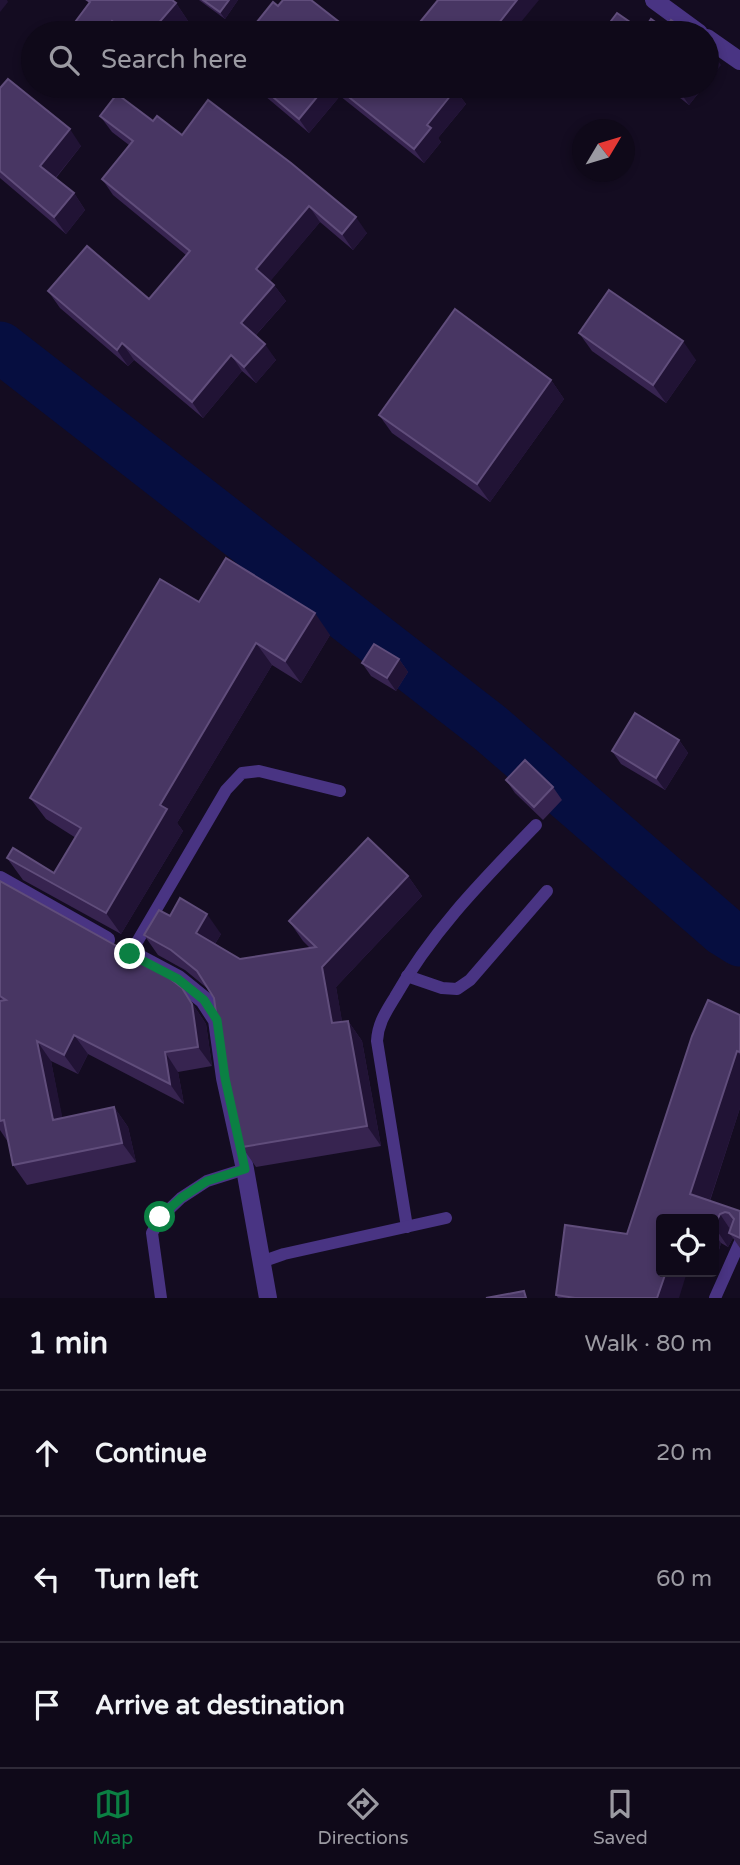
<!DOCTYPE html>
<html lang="en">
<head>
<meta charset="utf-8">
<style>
	:root { --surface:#0f0919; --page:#181222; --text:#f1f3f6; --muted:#9b9aa2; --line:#2f2a38; --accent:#0b8043 }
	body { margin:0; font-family:"Varela Round",sans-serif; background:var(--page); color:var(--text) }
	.controls { position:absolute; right:21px; bottom:21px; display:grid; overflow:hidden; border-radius:7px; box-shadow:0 4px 10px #0003 }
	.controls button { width:63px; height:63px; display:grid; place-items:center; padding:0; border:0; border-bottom:2px solid var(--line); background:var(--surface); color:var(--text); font:35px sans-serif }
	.compass { position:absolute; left:572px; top:119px; width:63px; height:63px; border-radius:50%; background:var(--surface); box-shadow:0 4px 10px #0003; rotate:52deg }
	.stop { position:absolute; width:21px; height:21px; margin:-16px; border:5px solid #0b8043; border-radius:50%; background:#fff }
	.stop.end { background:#0b8043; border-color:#fff; box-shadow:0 2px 7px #0008 }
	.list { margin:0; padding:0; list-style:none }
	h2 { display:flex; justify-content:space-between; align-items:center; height:91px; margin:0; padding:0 28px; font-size:30px }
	h2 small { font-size:23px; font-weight:400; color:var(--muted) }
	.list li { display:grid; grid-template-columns:46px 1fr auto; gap:21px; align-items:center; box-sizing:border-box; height:126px; padding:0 28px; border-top:2px solid var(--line) }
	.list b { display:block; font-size:26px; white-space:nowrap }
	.list em { font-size:23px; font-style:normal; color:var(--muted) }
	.icon { flex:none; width:38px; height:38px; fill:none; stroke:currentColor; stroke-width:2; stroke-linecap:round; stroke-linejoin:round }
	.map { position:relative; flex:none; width:740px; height:1298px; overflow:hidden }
	.search { position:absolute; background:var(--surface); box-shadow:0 4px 10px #0003; left:21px; right:21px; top:21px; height:77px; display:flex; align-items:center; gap:18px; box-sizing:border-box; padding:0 24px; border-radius:38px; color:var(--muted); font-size:26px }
	.sheet { height:469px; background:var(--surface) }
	nav { display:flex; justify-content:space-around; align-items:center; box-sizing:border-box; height:98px; border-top:2px solid var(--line); background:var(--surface); font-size:19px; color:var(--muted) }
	nav a { display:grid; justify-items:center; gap:4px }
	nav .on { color:var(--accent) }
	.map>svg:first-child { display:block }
</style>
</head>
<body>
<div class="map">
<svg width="740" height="1298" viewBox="0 0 740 1298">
	<rect width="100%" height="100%" fill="#140c21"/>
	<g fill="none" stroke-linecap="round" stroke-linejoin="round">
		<polyline stroke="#060e40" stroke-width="51" points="0,347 490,728 724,931 740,941"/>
		<g stroke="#493483" stroke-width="12">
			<polyline points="130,954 226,790 242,773 259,771 340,791"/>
			<polyline points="407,976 442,988 457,989 470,980 547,891"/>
			<path d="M407,1227l-30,-186c1,-18 9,-29 18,-44 37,-66 89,-118 141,-172"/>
			<polyline points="261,1262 284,1254 446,1218"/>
			<polyline points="161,1298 152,1233 161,1217 181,1198 207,1181 245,1169"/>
			<polyline points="715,1298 740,1242"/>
		</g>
		<g stroke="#493483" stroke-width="18">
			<polyline points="654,0 699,33"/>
			<polyline points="707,38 740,61"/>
			<polyline points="0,880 106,940"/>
			<polyline points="131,954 178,979 204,1000 217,1020 225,1078 245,1169 268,1298"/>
		</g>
	</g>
	<g fill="#372450">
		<polygon points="87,0 176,3 188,21 177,33 67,33 89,3"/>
		<polygon points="199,0 238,0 225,19"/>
		<polygon points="253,86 466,86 459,95 466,104 438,138 441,142 424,163 340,96 309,133"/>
		<polygon points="665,86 704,86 689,105"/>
		<polygon points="0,88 81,146 56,178 74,193 85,210 66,234 0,178"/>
		<polygon points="100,116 153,121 182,135 367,233 353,250 320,222 270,281 274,285 286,301 256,335 276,360 256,383 242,371 203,418 134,360 128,366 60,308 48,291 149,299 186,255 113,195 102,179 129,145 112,132"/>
		<polygon points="579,333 696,360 666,403 592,351"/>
		<polygon points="551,380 564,399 490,502 392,433 379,415"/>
		<polygon points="199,602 330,635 301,683 272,665 177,823 183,831 121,934 23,880 7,858 54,873 76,838 46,819 30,798"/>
		<polygon points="399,659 408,672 396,691 371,676 362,663"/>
		<polygon points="679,740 688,753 665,790 621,764 612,751"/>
		<polygon points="506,780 553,787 562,800 543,820 515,793"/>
		<polygon points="408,876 422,896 336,987 342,1022 348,1021 362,1041 381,1146 256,1167 242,1147 214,998 208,989 185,970 158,955 144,935 170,916 221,934 215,944 240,959 310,948 303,941 289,921"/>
		<polygon points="0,881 182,988 206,1024 212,1066 178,1072 184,1104 88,1054 78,1074 51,1061 62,1118 114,1107 128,1127 136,1162 27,1185 13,1165 8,1142 0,1130"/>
		<polygon points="740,1015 740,1108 710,1201 740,1211 740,1248 733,1238 728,1247 721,1243 714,1267 714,1219 661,1219 679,1298 558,1298 556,1295 627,1234"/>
		<polygon points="698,1272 712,1272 711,1276"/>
	</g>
	<g fill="#211335">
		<polygon points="0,0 7,0 8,2 0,12"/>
		<polygon points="229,0 238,0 225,19 220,12"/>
		<polygon points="517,0 539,0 512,33 491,33"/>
		<polygon points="176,3 188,21 177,33 150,33"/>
		<polygon points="112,21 120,33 103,33"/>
		<polygon points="343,25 349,33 337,33"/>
		<polygon points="712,52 721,65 707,83 707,58"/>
		<polygon points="326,86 332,86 340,96 309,133 299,119"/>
		<polygon points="449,86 466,86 459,95 466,104 438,138 441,142 424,163 414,149"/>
		<polygon points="685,86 704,86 689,105 680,92"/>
		<polygon points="70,129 81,146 52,182 40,166"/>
		<polygon points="74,193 85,210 66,234 54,217"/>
		<polygon points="309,206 320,222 267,285 256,269"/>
		<polygon points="356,217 367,233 353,250 342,234"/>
		<polygon points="274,285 286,301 252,339 241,323"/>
		<polygon points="683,341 696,360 666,403 653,385"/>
		<polygon points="122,343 134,360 128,366 117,350"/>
		<polygon points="265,344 276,360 256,383 244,367"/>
		<polygon points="231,355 242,371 203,418 192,402"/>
		<polygon points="551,380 564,399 490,502 477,484"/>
		<polygon points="315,613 330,635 301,683 285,661"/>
		<polygon points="256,643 272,665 177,823 183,831 121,934 106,913 160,805"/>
		<polygon points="399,659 408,672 396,691 387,678"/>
		<polygon points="679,740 688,753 665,790 656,778"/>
		<polygon points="408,876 422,896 336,987 346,1043 332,1023 322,967"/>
		<polygon points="207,914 221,934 210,952 196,933"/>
		<polygon points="182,988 206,1024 212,1066 198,1047"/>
		<polygon points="348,1021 362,1041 381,1146 367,1126"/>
		<polygon points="74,1035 88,1054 78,1074 64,1055"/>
		<polygon points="37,1041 51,1061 67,1140 53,1120"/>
		<polygon points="737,1051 740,1055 740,1108 705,1215 690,1194"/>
		<polygon points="165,1052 178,1072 184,1104 170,1084"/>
		<polygon points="114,1107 128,1127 136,1162 122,1143"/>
		<polygon points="720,1214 734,1235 729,1233 733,1238 728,1247 714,1226"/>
		<polygon points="714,1233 721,1243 714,1267"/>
		<polygon points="666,1272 687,1272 679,1298 657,1298"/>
	</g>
	<g fill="#483663" stroke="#604d7b" stroke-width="2">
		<polygon points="87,0 172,0 176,3 150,33 126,33 112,21 103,33 67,33 90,2"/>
		<polygon points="203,0 229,0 220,12"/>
		<polygon points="283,0 311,0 343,25 337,33 248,33 273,2 278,6"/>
		<polygon points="438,0 517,0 491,33 411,33"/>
		<polygon points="617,13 643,31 651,19 665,29 671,20 688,33 602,33"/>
		<polygon points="707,48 712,52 707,58"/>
		<polygon points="8,79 70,129 40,166 74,193 54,217 0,171 0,88"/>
		<polygon points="260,86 326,86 299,119"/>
		<polygon points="335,86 450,86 455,90 427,125 431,128 414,149"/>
		<polygon points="672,86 685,86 680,92"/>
		<polygon points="117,94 153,121 157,116 182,135 208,100 291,163 356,217 342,234 309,206 256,269 274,285 241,323 265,344 244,367 231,355 192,402 122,343 117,350 48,291 87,246 149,299 190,251 102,179 133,141 100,116"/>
		<polygon points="609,290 683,341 653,385 579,333"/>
		<polygon points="455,309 551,380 477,484 379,415"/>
		<polygon points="226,558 315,613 285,661 256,643 160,805 167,809 106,913 7,858 13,848 54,873 81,828 30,798 160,579 199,602"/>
		<polygon points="374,644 399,659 387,678 362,663"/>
		<polygon points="635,713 679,740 656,778 612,751"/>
		<polygon points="525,760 553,787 534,807 506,780"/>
		<polygon points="368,838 408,876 322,967 332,1023 348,1021 367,1126 242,1147 222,1056 214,998 197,971 171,950 144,935 159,910 170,916 180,898 207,914 196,933 240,959 316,947 289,921"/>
		<polygon points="0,881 158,969 182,988 192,1004 198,1047 165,1052 170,1084 74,1035 64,1055 37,1041 53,1120 114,1107 122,1143 13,1165 4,1120 0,1121 0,1001 6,1000 0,996"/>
		<polygon points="708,1000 740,1015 740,1052 737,1051 690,1194 740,1211 740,1238 729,1233 734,1219 729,1213 725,1212 720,1214 714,1226 714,1219 661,1219 661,1272 666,1272 657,1298 575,1298 556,1295 565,1225 627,1234 692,1036"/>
		<polygon points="524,1291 526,1298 486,1298"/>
	</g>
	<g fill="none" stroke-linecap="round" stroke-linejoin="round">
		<polyline stroke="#0b8043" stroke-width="9" points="130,954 178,979 204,1000 217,1020 225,1078 245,1169 207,1181 181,1198 160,1217"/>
	</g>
</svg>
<div class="controls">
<button><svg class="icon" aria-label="locate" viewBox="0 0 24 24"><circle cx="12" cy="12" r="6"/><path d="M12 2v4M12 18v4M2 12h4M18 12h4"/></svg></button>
</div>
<svg class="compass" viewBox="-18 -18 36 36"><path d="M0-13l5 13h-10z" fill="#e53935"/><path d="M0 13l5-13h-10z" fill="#9b9aa2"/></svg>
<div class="stop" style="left:160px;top:1217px"></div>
<div class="stop end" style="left:130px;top:954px"></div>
<div class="search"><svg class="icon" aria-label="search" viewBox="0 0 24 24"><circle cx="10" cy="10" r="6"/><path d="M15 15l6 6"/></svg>Search here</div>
</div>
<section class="sheet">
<h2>1 min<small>Walk · 80 m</small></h2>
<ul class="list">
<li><svg class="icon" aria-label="ahead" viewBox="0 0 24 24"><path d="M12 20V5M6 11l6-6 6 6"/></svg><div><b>Continue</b></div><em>20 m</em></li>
<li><svg class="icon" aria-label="left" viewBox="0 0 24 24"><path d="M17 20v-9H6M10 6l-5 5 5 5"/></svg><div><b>Turn left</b></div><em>60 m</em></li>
<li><svg class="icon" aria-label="arrive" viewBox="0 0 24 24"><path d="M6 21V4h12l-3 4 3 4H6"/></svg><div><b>Arrive at destination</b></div></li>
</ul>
</section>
<nav>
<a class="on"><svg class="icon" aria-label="map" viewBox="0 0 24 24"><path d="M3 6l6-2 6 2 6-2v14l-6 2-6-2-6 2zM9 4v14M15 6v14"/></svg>Map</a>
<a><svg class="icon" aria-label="directions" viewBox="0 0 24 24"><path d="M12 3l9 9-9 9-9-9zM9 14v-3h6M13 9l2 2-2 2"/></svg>Directions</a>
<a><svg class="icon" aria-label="saved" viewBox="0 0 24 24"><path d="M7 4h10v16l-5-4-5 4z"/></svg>Saved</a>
</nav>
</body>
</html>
